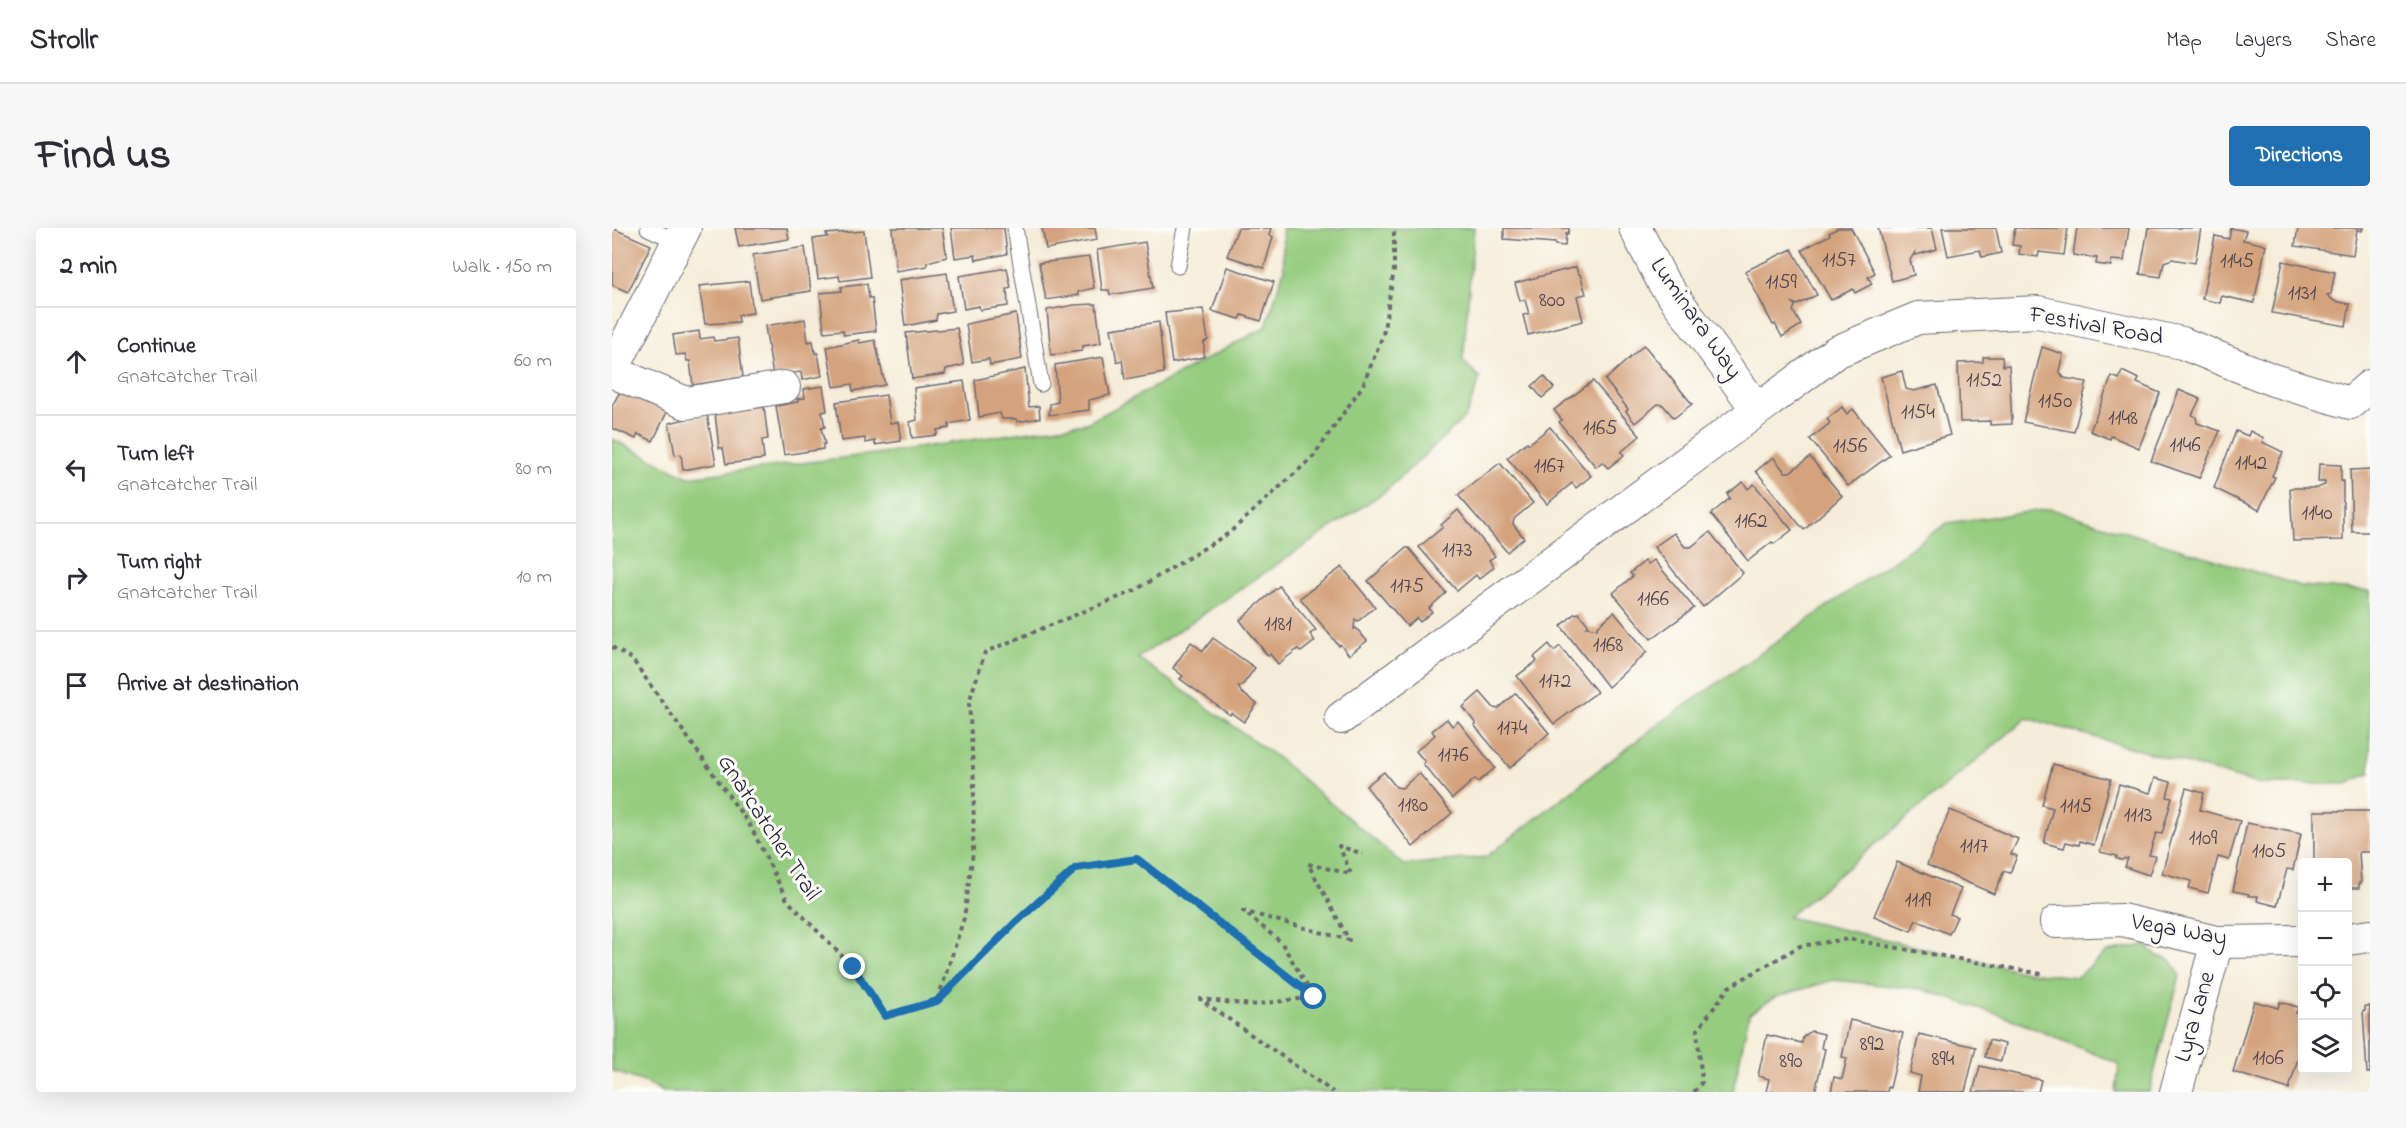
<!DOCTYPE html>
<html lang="en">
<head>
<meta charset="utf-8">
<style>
	:root { --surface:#fff; --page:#f7f7f7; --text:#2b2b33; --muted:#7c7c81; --line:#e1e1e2; --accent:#1f6fb2 }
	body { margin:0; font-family:"Indie Flower",sans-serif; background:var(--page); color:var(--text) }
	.controls { position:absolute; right:18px; bottom:18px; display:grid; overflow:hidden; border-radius:6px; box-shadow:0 6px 24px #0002 }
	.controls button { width:54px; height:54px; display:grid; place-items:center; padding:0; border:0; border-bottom:2px solid var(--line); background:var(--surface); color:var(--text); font:30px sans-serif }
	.stop { position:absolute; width:18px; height:18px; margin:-14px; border:4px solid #1f6fb2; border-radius:50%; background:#fff }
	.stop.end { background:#1f6fb2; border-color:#fff; box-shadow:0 2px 6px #0008 }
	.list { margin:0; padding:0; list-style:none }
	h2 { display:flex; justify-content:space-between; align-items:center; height:78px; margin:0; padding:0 24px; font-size:26px }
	h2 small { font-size:20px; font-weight:400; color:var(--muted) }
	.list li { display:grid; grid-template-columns:39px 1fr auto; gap:18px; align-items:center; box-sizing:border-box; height:108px; padding:0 24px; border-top:2px solid var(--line) }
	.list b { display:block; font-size:22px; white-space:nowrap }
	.list p { margin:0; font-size:20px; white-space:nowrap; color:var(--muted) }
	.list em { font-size:20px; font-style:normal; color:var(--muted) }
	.icon { flex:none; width:33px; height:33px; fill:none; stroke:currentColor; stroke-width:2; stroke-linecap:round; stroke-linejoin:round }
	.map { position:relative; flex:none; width:1758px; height:864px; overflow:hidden; border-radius:6px }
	header { display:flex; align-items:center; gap:36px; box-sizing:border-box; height:84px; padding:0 30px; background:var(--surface); border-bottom:2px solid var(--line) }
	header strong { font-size:28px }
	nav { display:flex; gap:33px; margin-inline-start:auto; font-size:21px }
	.intro { display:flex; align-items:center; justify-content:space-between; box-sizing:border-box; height:144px; padding:0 36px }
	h1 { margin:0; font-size:42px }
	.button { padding:15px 27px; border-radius:6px; background:var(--accent); color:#fff; font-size:21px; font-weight:700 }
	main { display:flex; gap:36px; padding:0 36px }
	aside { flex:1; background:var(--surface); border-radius:6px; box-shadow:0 6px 24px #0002 }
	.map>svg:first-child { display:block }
</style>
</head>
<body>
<header>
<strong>Strollr</strong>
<nav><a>Map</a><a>Layers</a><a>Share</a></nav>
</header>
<div class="intro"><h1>Find us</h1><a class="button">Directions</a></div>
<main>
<aside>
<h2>2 min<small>Walk · 150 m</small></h2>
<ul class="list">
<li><svg class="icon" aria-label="ahead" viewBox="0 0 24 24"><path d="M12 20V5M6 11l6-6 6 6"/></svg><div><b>Continue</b><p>Gnatcatcher Trail</p></div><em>60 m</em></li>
<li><svg class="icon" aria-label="left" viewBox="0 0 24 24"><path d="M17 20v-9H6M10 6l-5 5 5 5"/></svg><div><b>Turn left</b><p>Gnatcatcher Trail</p></div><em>80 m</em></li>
<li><svg class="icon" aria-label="right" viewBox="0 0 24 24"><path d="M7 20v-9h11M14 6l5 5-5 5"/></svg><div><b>Turn right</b><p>Gnatcatcher Trail</p></div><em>10 m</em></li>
<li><svg class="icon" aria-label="arrive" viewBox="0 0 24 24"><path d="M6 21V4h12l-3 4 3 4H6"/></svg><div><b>Arrive at destination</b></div></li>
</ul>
</aside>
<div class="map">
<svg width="1758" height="864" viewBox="0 0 1758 864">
	<rect width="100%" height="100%" fill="#fdfcf7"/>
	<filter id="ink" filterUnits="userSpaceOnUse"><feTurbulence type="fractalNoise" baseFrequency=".0167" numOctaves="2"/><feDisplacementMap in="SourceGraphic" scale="12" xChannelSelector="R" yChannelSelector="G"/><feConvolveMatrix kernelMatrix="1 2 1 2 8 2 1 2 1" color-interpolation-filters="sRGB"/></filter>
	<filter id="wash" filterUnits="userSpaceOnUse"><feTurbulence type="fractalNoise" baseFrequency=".008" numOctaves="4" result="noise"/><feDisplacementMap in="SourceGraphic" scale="24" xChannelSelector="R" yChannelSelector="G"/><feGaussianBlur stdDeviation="1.35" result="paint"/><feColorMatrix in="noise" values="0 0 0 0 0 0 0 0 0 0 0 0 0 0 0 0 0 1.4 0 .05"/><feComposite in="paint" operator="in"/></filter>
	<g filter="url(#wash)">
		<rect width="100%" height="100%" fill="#f5edd9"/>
		<polygon fill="#95cc7f" stroke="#5c775d" stroke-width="1.5" points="670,0 862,0 851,133 868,150 854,188 774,263 526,430 662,527 792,637 874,629 1041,500 1335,295 1439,281 1689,358 1758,363 1758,545 1735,556 1647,556 1415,490 1176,689 1414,744 1465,749 1495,724 1533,717 1546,728 1559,732 1568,747 1537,864 1504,864 1507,836 1397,790 1309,761 1222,752 1163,769 1137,786 1121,864 51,864 35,855 0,843 0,211 76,249 270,225 475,195 654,99 672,41"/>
		<g id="blocks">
			<g fill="#d4a37d">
				<polygon points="0,0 39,17 16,64 0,57"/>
				<polygon points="123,0 175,0 177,11 127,19"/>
				<polygon points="280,0 330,0 335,29 315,34 315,38 284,43"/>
				<polygon points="339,0 392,0 395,26 364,32 363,27 343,30"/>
				<polygon points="430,0 483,0 485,12 434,21"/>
				<polygon points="626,0 659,0 657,7 661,9 652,40 615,28"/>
				<polygon points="892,0 957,0 956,6 954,5 953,18 943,17 943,15 892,11"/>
				<polygon points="1226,0 1239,0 1263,45 1256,49 1260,56 1243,65 1241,61 1219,72 1190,22 1218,7 1217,5"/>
				<polygon points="1266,0 1320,0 1325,21 1304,27 1303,24 1298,32 1302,47 1280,53"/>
				<polygon points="1330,0 1384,0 1389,25 1370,29 1368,22 1336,28"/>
				<polygon points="1403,0 1456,0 1452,27 1427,24 1426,29 1407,26 1408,18 1400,17"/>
				<polygon points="1465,0 1517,0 1512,33 1499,32 1499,38 1484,36 1485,30 1461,27"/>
				<polygon points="1536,0 1589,0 1583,35 1560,31 1552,34 1549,49 1528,46"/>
				<polygon points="1619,0 1634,3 1631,12 1654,17 1642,75 1610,68 1608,75 1590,71 1603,8 1617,11"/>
				<polygon points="1686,0 1751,0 1750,3 1745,2 1741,27 1683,18"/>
				<polygon points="252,3 258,49 228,53 227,48 206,51 201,11 216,9 214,6"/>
				<polygon points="533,14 541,60 498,67 497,62 490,62 485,22"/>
				<polygon points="193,19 199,63 148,71 141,27"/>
				<polygon points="1180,21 1205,67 1185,77 1181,75 1183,78 1181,83 1189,97 1170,109 1163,96 1161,97 1133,43"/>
				<polygon points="477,29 482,60 466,64 467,67 434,72 427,35"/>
				<polygon points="1671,33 1723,44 1719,66 1715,67 1722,73 1738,76 1734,98 1660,85"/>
				<polygon points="615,39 662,54 649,93 630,87 628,91 600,83"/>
				<polygon points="964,39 966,46 968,46 974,66 965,68 971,93 916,107 911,87 917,86 913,72 908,73 903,55"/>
				<polygon points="395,40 399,60 395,61 396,78 368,82 367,78 352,81 347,48"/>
				<polygon points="335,45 341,83 325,86 324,92 293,98 287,52"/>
				<polygon points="137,53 141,85 126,87 127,94 93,96 87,58"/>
				<polygon points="255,56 257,70 260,70 264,103 232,107 231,102 212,104 208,65 230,63 229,59"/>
				<polygon points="484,76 489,115 471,118 470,123 439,127 435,82 462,77"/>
				<polygon points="591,81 596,112 592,114 592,129 560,135 553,85"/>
				<polygon points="404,86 410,131 378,137 377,131 360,134 354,96"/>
				<polygon points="193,91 196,114 201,113 203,125 206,125 210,148 190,152 189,144 161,148 153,98"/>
				<polygon points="547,94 552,145 513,152 510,132 505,134 499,101"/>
				<polygon points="345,100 352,137 334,141 333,146 300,151 294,105"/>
				<polygon points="87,103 88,111 101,109 102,113 126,110 131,149 81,157 78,133 75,133 73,126 64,127 61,107"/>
				<polygon points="247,112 247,115 263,112 273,157 241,163 240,156 222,159 215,119"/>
				<polygon points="1032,117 1080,176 1062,190 1051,177 1046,176 1023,195 1014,183 1016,181 993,152"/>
				<polygon points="1430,119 1451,126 1447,143 1452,150 1475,154 1462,204 1411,194"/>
				<polygon points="491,129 498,167 477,172 477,182 437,187 438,176 446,174 443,137"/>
				<polygon points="1371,129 1390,129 1391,138 1397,137 1400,196 1378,197 1378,193 1348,194 1346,135 1371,134"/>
				<polygon points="413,141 417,179 427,178 428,190 405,194 404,191 390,191 388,185 367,189 363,152"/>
				<polygon points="1290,143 1294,161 1302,163 1325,157 1338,207 1288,222 1269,149"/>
				<polygon points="1510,143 1527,151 1525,155 1548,165 1527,220 1499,208 1498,211 1478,203 1500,148 1507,151"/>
				<polygon points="932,148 942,160 930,170 920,158"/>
				<polygon points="352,153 358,192 337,196 337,200 325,202 325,207 300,210 298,194 305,192 302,160"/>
				<polygon points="981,153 1028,208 1009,224 1012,227 996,240 990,234 984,239 947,194 950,192 942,182"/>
				<polygon points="211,158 215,183 210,184 213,199 209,200 213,216 211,216 211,221 172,227 164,178 186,174 185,171 193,170 192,161"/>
				<polygon points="10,160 55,184 41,213 26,206 24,211 0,200 0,178"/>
				<polygon points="1567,162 1588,171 1580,187 1584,189 1585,195 1608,203 1587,250 1539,233"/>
				<polygon points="274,167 278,195 286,194 289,213 263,217 263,213 253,215 253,210 229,213 224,174"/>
				<polygon points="152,179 156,211 150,212 152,231 114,236 111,220 107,220 103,185"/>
				<polygon points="1230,179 1235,186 1241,181 1278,227 1236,258 1198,211 1218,195 1215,191"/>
				<polygon points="95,186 104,236 71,242 69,226 63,227 57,195"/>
				<polygon points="938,199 979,248 964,260 960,255 935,276 895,230 915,214 917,216"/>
				<polygon points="1624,203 1636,208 1638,203 1652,210 1650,214 1671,224 1660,248 1663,249 1647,282 1602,260"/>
				<polygon points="1161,229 1173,244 1178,244 1198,229 1230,268 1192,302 1144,243"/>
				<polygon points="888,235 921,275 902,291 901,296 912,310 895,324 846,267"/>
				<polygon points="1707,236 1729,237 1729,253 1731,253 1731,312 1681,313 1678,260 1705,260 1713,257 1713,254 1706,254"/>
				<polygon points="1758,241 1758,304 1740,304 1738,242"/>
				<polygon points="1131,254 1136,261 1142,256 1180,302 1162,316 1160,314 1136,333 1099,286 1118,270 1115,266"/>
				<polygon points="846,282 883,328 877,332 882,339 867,351 864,347 845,363 807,319 831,299 829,297"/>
				<polygon points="1098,304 1131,345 1091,379 1042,319 1062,305 1073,319 1079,319"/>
				<polygon points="794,320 797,320 834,365 817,380 820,384 808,394 805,390 795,398 756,353"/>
				<polygon points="1042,332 1082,380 1039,411 1001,365 1021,348 1018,345 1033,333 1036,336"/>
				<polygon points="730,339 763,379 746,393 743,391 742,401 744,400 755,413 737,427 728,416 727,418 688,370"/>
				<polygon points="667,358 704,402 698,406 703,413 689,424 686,421 666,436 658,426 656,428 628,392"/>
				<polygon points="1002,384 1035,424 996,459 949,398 962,386 967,385 977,398 975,399 985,401 986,398"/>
				<polygon points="601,410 643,440 630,458 626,458 629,464 645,476 632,494 619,485 618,487 568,451 571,448 561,440 579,414 591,423"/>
				<polygon points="937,416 942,423 948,418 985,464 942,496 905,448 925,433 922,429"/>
				<polygon points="868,464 882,480 886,481 904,465 937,505 898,540 862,497 864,496 851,479"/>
				<polygon points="835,491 840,498 846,493 883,540 866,554 863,551 840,571 811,536 813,534 804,523 823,507 820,503"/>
				<polygon points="1441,536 1499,551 1482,617 1468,613 1467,617 1454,614 1452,620 1432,615 1441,580 1430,577"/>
				<polygon points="772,544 784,559 790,560 807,545 840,585 801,619 754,558"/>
				<polygon points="1543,550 1559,554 1555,569 1560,570 1550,606 1544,605 1537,627 1543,628 1537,647 1513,639 1516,630 1509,632 1504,630 1505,628 1488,624 1507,556 1538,565"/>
				<polygon points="1574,560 1592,565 1588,582 1628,593 1617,632 1606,629 1596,665 1577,660 1579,653 1550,645"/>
				<polygon points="1338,582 1406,611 1399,626 1405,628 1398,645 1392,643 1382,666 1315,637"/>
				<polygon points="1702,583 1758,583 1758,624 1747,624 1749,655 1747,655 1747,660 1736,660 1736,634 1702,634"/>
				<polygon points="1635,595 1689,606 1681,642 1675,641 1665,678 1645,673 1646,668 1636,668 1637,666 1621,663"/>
				<polygon points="1285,634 1349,661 1338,686 1345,689 1337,706 1304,692 1299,703 1262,688"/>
				<polygon points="1642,773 1666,780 1668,774 1686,779 1684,785 1690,787 1690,817 1677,861 1621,844"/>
				<polygon points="1753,778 1758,778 1758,845 1755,845 1751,783 1753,783"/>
				<polygon points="1238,792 1291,805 1278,860 1276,859 1275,864 1219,864 1222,849 1230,851 1235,830 1230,829"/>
				<polygon points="1199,803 1212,806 1209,820 1213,821 1203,864 1154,864 1157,851 1146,848 1155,807 1190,815 1191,809"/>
				<polygon points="1307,806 1364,819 1353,864 1306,864 1309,848 1298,845"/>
				<polygon points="1377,812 1393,816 1389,833 1373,829"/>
				<polygon points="1368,838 1429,852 1426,864 1361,864"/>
			</g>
		</g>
	</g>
	<g filter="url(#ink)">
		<use href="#blocks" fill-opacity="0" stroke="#6c6972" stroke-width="1.5"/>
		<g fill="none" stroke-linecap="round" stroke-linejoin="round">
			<g stroke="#6c6972" stroke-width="17">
				<g id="lane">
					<polyline points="36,0 66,14"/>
					<polyline points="403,0 429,156"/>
					<polyline points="566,38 573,0"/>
				</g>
			</g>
			<g stroke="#6c6972" stroke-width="34">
				<g id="street">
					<polyline points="1023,0 1051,54 1145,181"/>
					<polyline points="0,135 3,137 8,147 74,175 172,159"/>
					<polyline points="3,137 73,0"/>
					<polyline points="729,490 1224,124 1306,90 1426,84 1570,115 1661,152 1738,175 1758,158"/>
					<polyline points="1444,694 1510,692 1605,714 1690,713"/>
					<polyline points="1736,711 1758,708"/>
					<polyline points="1564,864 1605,714"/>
				</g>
			</g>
			<g stroke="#6c6972" stroke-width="4" stroke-dasharray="4.5 4.5" stroke-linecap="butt">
				<polyline points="0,419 20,431 139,599 175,672 241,739 273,787 325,773 403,695 464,640 525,631 702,769 639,777 588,771 721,864"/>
				<polyline points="700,766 669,714 631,683 737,712 696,636 739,646 727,618 751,626"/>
				<polyline points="326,771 352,690 361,624 362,556 357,474 373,424 522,363 617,305 701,229 751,157 771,107 782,42 782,0"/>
				<polyline points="1082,864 1090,854 1085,803 1117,759 1188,718 1236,711 1430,746"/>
			</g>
			<use href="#lane" stroke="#fff" stroke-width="15"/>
			<use href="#street" stroke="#fff" stroke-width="32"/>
		</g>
	</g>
	<g fill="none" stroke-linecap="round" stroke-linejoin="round" filter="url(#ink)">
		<polyline stroke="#1f6fb2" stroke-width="8" points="241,739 273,788 325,773 403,695 464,640 525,631 702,769"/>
	</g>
	<g text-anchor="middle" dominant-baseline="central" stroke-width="6" stroke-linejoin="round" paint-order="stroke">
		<g font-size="21" fill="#4e424c">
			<text x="1227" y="33">1157</text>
			<text x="1625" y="34">1145</text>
			<text x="1169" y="55">1159</text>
			<text x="1690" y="66">1131</text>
			<text x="940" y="73">800</text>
			<text x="1372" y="153">1152</text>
			<text x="1443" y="174">1150</text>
			<text x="1306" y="185">1154</text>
			<text x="1511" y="191">1148</text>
			<text x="988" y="201">1165</text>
			<text x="1573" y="218">1146</text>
			<text x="1238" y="219">1156</text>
			<text x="1639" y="236">1142</text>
			<text x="937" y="239">1167</text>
			<text x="1705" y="286">1140</text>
			<text x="1139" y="294">1162</text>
			<text x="845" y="323">1173</text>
			<text x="795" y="359">1175</text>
			<text x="1041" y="372">1166</text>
			<text x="666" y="397">1181</text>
			<text x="996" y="418">1168</text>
			<text x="943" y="454">1172</text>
			<text x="900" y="501">1174</text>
			<text x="841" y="528">1176</text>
			<text x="801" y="578">1180</text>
			<text x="1464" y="579">1115</text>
			<text x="1526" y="588">1113</text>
			<text x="1591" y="611">1109</text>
			<text x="1362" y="619">1117</text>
			<text x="1657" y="624">1105</text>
			<text x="1306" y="673">1119</text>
			<text x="1260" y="817">892</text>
			<text x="1656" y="831">1106</text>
			<text x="1331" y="832">894</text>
			<text x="1179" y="834">890</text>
		</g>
		<g font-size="24" fill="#22223b" stroke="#fdfcf7">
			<text transform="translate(1083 91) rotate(55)">Luminara Way</text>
			<text transform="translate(1484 99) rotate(10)">Festival Road</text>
			<text transform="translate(156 600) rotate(57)">Gnatcatcher Trail</text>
			<text transform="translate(1567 703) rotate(10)">Vega Way</text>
			<text transform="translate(1584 789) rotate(-74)">Lyra Lane</text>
		</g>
	</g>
</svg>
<div class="controls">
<button>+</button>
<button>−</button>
<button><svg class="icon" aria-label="locate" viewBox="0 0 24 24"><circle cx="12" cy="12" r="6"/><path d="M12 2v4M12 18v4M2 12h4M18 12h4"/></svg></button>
<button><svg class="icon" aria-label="layers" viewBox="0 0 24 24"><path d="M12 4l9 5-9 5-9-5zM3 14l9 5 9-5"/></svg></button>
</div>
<div class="stop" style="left:702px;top:769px"></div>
<div class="stop end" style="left:241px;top:739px"></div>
</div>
</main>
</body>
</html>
